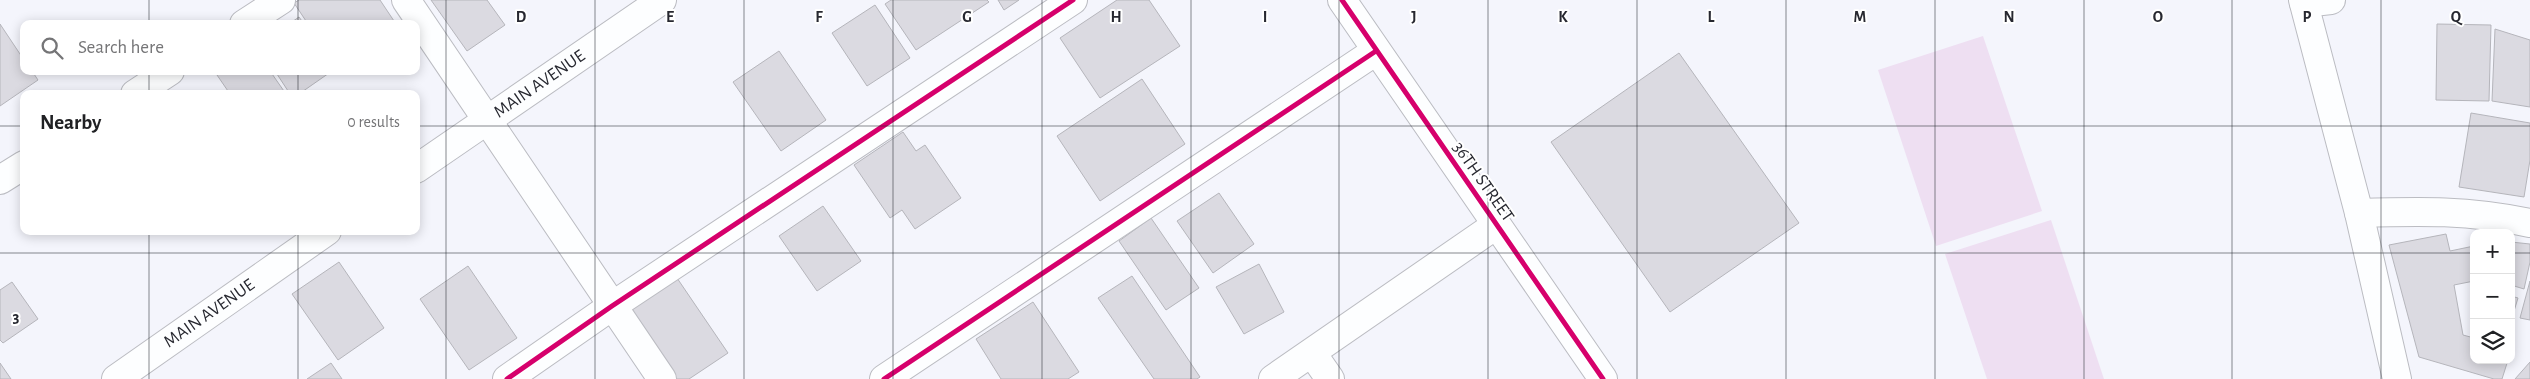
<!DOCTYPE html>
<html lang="en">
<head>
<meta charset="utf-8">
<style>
	:root { --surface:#fff; --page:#f2f2f2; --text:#202124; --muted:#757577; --line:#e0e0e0 }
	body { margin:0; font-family:"Alegreya Sans",sans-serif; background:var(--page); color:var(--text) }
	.controls { position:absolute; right:15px; bottom:15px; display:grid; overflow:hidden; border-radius:10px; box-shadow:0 2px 12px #0003 }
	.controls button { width:45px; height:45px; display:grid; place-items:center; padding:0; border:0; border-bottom:1px solid var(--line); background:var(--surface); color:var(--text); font:25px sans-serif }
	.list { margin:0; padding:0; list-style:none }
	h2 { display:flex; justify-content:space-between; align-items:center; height:65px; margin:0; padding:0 20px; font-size:21px }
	h2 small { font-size:16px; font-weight:400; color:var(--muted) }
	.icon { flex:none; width:28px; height:28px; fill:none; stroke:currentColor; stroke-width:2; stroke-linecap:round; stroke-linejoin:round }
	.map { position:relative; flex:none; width:2530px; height:379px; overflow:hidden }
	.search { position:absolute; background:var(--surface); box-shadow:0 2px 12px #0003; left:20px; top:20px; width:400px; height:55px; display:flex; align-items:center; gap:12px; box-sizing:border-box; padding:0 18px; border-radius:10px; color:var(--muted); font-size:19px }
	.panel { position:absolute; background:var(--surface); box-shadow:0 2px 12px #0003; left:20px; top:90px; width:400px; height:145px; border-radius:10px }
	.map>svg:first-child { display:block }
</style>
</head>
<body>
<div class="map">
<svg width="2530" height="379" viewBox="0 0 2530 379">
	<rect width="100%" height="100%" fill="#f4f5fc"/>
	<g fill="#eedff2">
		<polygon points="1983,36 2042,211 1936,246 1878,70"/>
		<polygon points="2051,220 2104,379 1987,379 1945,254"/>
	</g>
	<g fill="#dbdae1" stroke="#b5b5bb">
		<polygon points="299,0 380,0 396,24 308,24 294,3"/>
		<polygon points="431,0 487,0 505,25 467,51"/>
		<polygon points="891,0 987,0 989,2 916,50 885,4"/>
		<polygon points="998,0 1019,0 1004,10"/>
		<polygon points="1117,0 1149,0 1180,46 1100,98 1060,38"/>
		<polygon points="875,5 910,58 867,86 832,33"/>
		<polygon points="299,17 304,24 289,24"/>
		<polygon points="0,24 24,60 24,71 32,71 38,80 0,106"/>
		<polygon points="2437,24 2491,25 2489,101 2436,100"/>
		<polygon points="2495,29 2530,40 2530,107 2492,101"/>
		<polygon points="779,51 826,120 781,151 733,82"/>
		<polygon points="1679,53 1799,223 1670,312 1551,142"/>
		<polygon points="222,71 270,71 286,94 230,94 217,75"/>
		<polygon points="275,71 332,71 299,94 290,94"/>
		<polygon points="1142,79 1185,144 1100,201 1057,136"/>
		<polygon points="2471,113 2530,123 2530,160 2524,197 2459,187"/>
		<polygon points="903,132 916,151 925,145 961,198 915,229 902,210 890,218 854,165"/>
		<polygon points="1219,193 1254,244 1213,273 1177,221"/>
		<polygon points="823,206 861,261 817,291 779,236"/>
		<polygon points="1151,218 1199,288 1166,310 1119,241"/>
		<polygon points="2446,234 2450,251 2474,246 2474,281 2454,285 2463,335 2474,338 2474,360 2508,360 2502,379 2494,379 2419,357 2389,245"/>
		<polygon points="2511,242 2530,244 2530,262 2524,289 2511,285"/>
		<polygon points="339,262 384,328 338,360 292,294"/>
		<polygon points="1259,264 1284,312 1244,334 1216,287"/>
		<polygon points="468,266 517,338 469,370 420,299"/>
		<polygon points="1132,276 1200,377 1197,379 1154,379 1098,298"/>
		<polygon points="677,278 728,353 689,379 668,379 623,315"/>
		<polygon points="2530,281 2530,320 2520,318"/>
		<polygon points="12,282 38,319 3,343 0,340 0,290"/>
		<polygon points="2511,296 2518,298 2511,321"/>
		<polygon points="1033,302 1079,372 1068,379 1001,379 976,339"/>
		<polygon points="2530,362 2530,379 2515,379"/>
		<polygon points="0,363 11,379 0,379"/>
		<polygon points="331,363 342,379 307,379"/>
	</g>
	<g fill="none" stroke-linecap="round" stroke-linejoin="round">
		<g stroke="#bbbcc2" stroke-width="30">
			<g id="street">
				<polyline points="406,0 662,379"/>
				<polyline points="1342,0 1603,379"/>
				<polyline points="2303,0 2359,213 2397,379"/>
				<polyline points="2304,3 2331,0"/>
				<polyline points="244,24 281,0"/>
				<polyline points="135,94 170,71"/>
				<path id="s1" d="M416,169l246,-169"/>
				<polyline points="0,180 24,165"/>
				<path d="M2359,213c62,-2 110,-3 171,10"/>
				<polyline points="1312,353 1330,379"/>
				<path id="s2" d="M116,379l211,-148"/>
				<polyline points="507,379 612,306 1073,0"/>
				<polyline points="884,379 1376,51"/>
				<polyline points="1273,379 1496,225"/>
			</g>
		</g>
		<use href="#street" stroke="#fdfeff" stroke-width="28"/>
		<g stroke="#fff" stroke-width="8">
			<g id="cycleway">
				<polyline points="1342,0 1603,379"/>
				<polyline points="507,379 612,306 1073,0"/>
				<polyline points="884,379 1376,51"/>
			</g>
		</g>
		<use href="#cycleway" stroke="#d6006c" stroke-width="5"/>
	</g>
	<path fill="none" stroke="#272830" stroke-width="1" stroke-opacity="0.55" d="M149,0v24M298,0v24M446,0v379M595,0v379M744,0v379M893,0v379M1042,0v379M1191,0v379M1339,0v379M1488,0v379M1637,0v379M1786,0v379M1935,0v379M2084,0v379M2232,0v379M2381,0v379M149,71v23M298,71v23M0,126h24M416,126h2114M149,231v148M298,231v148M0,253h2474M2511,253h19"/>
	<g text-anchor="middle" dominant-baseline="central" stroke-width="4" stroke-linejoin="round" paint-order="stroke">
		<g font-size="18" fill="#272830" stroke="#fff">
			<text stroke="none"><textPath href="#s1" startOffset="150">MAIN AVENUE</textPath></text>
			<text transform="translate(1483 182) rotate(55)">36TH STREET</text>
			<text stroke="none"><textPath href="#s2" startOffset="114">MAIN AVENUE</textPath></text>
		</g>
	</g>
	<g font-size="16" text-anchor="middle" font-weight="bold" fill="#272830" stroke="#fff" stroke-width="4" stroke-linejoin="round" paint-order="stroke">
		<text x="521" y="22">D</text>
		<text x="670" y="22">E</text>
		<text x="819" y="22">F</text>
		<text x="967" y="22">G</text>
		<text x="1116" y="22">H</text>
		<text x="1265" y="22">I</text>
		<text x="1414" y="22">J</text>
		<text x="1563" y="22">K</text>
		<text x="1711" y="22">L</text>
		<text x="1860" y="22">M</text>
		<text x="2009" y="22">N</text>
		<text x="2158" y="22">O</text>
		<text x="2307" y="22">P</text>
		<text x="2456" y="22">Q</text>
		<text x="16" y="322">3</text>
	</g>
</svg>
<div class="controls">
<button>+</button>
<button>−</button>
<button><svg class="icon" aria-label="layers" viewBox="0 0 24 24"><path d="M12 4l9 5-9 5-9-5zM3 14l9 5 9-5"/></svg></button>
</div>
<div class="search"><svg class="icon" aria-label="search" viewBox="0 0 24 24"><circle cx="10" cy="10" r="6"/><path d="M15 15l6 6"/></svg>Search here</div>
<section class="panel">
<h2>Nearby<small>0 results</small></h2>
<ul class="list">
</ul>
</section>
</div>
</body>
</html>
